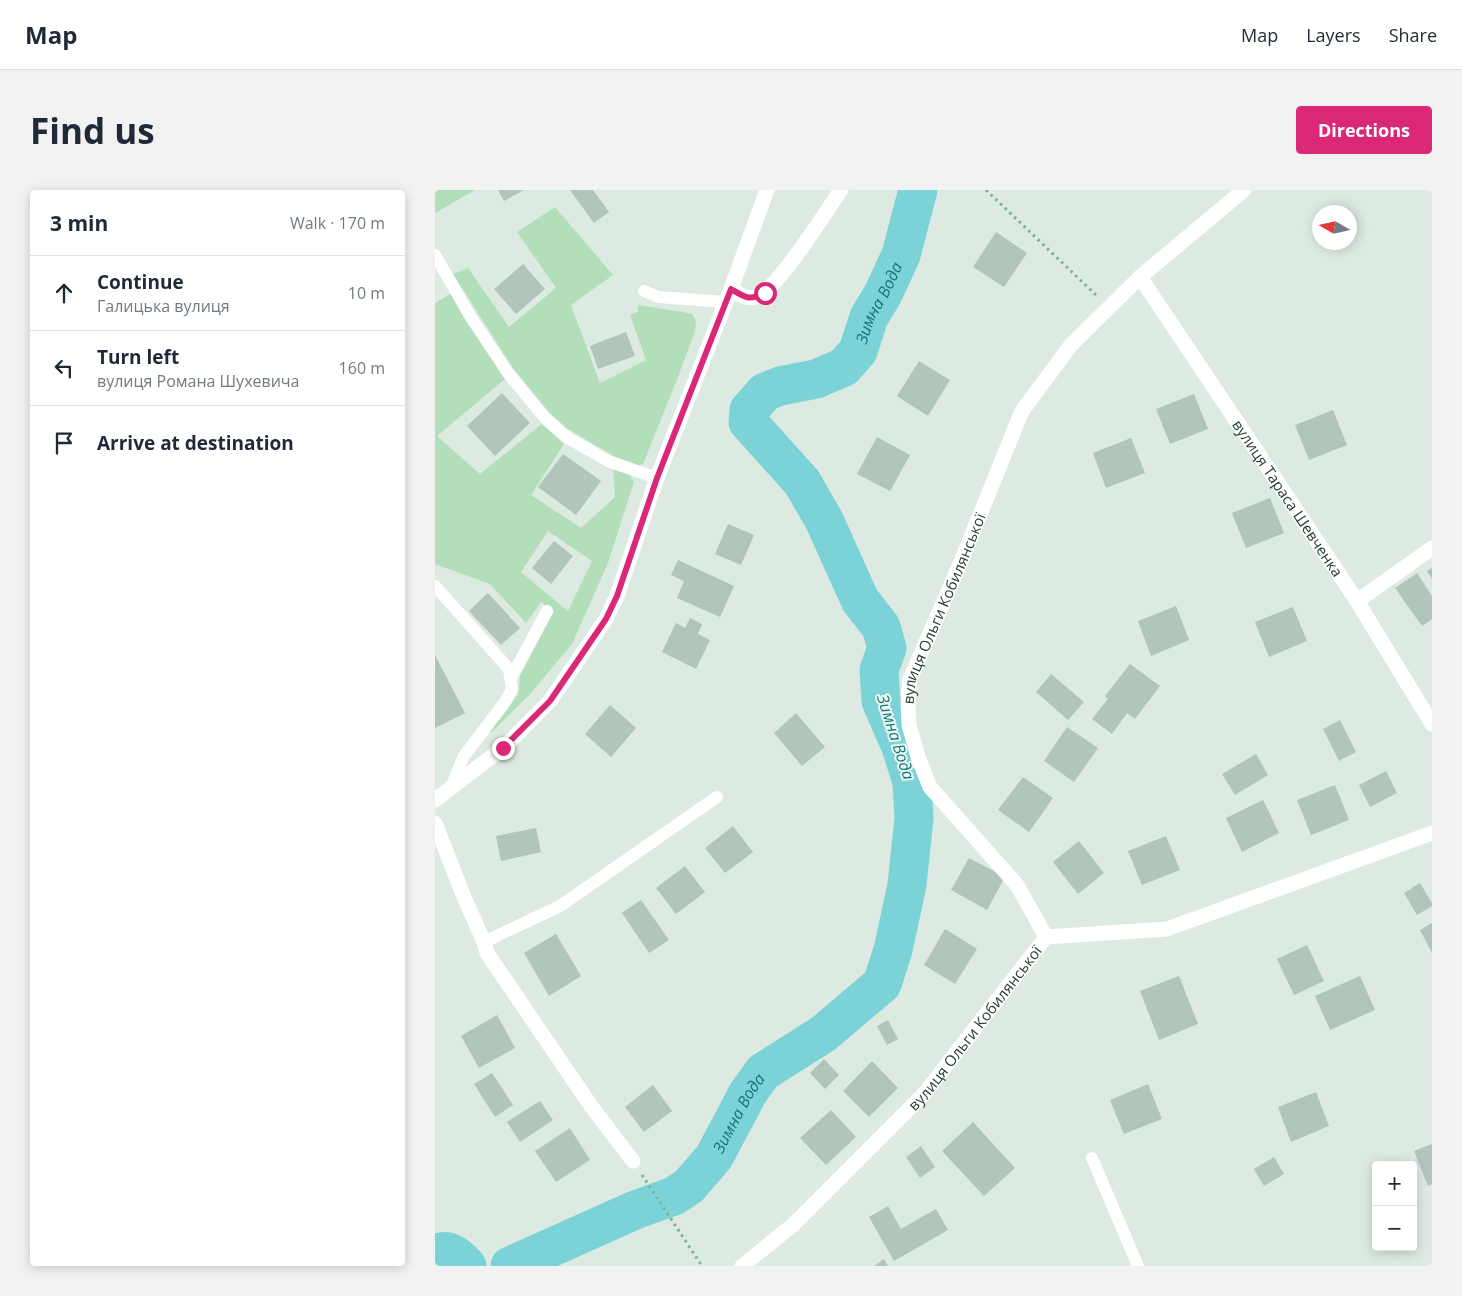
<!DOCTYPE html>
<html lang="en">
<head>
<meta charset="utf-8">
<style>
	:root { --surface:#fff; --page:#f2f2f3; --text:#1f2937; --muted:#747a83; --line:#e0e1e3; --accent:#db2777 }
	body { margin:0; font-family:"Open Sans",sans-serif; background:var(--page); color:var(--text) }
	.controls { position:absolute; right:15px; bottom:15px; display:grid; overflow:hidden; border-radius:5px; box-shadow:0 2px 12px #0003 }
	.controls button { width:45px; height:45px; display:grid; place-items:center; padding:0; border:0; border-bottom:1px solid var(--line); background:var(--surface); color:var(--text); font:25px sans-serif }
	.compass { position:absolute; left:877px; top:15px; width:45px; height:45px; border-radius:50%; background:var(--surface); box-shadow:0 2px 12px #0003; rotate:279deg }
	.stop { position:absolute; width:15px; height:15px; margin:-11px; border:4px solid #db2777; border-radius:50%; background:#fff }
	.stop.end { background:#db2777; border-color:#fff; box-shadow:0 1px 5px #0008 }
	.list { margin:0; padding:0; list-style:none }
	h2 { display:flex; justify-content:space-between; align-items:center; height:65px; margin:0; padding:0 20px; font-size:21px }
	h2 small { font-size:16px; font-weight:400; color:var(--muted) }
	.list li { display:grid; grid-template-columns:32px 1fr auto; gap:15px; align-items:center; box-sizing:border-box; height:75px; padding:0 20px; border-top:1px solid var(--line) }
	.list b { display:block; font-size:19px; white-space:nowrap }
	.list p { margin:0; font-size:16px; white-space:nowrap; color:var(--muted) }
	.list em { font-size:16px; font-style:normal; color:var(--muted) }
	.icon { flex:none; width:28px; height:28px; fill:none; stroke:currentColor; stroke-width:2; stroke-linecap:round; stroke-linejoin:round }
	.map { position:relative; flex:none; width:997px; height:1076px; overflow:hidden; border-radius:5px }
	header { display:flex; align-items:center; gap:30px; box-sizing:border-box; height:70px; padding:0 25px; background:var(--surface); border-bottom:1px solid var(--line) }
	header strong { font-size:24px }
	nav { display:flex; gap:28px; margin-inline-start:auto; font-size:18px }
	.intro { display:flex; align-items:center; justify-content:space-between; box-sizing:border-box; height:120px; padding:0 30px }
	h1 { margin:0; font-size:35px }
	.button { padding:12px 22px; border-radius:5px; background:var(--accent); color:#fff; font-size:18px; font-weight:700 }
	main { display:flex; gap:30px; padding:0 30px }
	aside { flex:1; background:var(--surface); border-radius:5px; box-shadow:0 2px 12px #0003 }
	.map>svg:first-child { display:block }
</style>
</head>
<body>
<header>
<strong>Map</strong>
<nav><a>Map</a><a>Layers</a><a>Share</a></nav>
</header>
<div class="intro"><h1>Find us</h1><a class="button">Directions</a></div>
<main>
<aside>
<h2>3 min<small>Walk · 170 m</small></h2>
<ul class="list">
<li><svg class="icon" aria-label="ahead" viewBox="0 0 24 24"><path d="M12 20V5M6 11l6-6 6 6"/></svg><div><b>Continue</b><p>Галицька вулиця</p></div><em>10 m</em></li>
<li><svg class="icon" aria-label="left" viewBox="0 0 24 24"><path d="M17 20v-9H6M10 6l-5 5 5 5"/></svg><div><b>Turn left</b><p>вулиця Романа Шухевича</p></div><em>160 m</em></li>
<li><svg class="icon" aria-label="arrive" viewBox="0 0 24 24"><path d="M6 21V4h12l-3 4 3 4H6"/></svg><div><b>Arrive at destination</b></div></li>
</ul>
</aside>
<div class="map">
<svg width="997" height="1076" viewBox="0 0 997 1076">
	<rect width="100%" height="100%" fill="#dceae2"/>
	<g fill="#b2dfb9" fill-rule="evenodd">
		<polygon points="0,0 40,0 0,23"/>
		<polygon points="120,17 178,85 136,115 165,193 211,170 195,125 203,122 203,115 248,122 257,124 261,131 260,141 243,187 208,274 202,276 182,268 133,239 114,222 78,178 18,84 33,78 74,137 121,98 82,42"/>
		<path d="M17,103l14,26 39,60 -68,57 43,38 62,-50 22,20 -33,51 50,33 34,-31 -2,-29 17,7 4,7 -26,81 -36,81 -42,50 -38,38h-2l1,-4 15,-17 12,-16 2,-19 34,-65 -13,-9 -15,21 -36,-39 -55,-20v-261zM113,341l44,30 -24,50 -47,-39z"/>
	</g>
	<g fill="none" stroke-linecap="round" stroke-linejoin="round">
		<g stroke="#7cd3d7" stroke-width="39">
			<path d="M0,1066c11,-11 24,1 32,10"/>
			<path id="s1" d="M75,1076l125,-56 39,-14 15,-10 25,-29 34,-64 15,-21 60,-38 59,-50 11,-34 14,-65 7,-67 -2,-36 -11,-35 -20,-46 -2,-31 8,-22 -6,-21 -21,-27 -36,-80 -22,-38 -54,-60 1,-12 16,-18 15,-6 36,-7 28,-12 14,-16 11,-34 14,-23 18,-39 17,-65"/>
		</g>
	</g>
	<g fill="#b1c5bb">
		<polygon points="63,0 89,0 69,11"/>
		<polygon points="135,0 158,0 174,22 159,33"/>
		<polygon points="561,42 592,63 569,97 538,77"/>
		<polygon points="88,74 110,99 81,124 59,99"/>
		<polygon points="191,142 200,166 163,179 155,156"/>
		<polygon points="484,171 515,190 493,226 462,206"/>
		<polygon points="67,203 95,233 60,266 32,236"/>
		<polygon points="759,204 773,239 735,254 721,219"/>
		<polygon points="898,220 912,255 874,270 860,235"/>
		<polygon points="442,247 475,265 455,301 422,284"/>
		<polygon points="696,248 710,283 671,298 658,263"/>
		<polygon points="128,264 166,291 141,325 103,297"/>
		<polygon points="835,308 849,343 811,358 797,323"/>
		<polygon points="293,334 319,345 306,375 280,364"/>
		<polygon points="119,351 138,366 116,394 97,378"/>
		<polygon points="243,370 299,396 285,427 242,408 249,391 236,385"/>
		<polygon points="997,378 997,389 992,381"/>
		<polygon points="982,383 997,406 997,429 987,436 960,398"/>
		<polygon points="53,403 85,438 66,455 34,421"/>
		<polygon points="741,416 754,450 716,466 703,431"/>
		<polygon points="858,417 872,451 834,467 820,432"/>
		<polygon points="255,428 267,434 263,444 275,450 261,479 227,462 241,433 250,438"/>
		<polygon points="0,465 30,523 0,538"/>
		<polygon points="695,474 725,496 700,529 692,523 677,544 657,529 673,509 670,506"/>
		<polygon points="616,484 649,512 633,530 601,502"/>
		<polygon points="175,515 201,538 176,567 150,544"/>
		<polygon points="361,523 390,557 367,576 339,543"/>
		<polygon points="905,530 921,562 904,571 888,539"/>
		<polygon points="632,537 663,558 639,592 609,571"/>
		<polygon points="821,564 833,585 800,605 787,584"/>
		<polygon points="951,581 962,603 935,617 924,595"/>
		<polygon points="588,587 618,608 594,642 563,620"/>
		<polygon points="900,595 914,630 876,645 862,610"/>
		<polygon points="828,610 844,643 807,662 791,628"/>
		<polygon points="298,636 318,662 290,683 270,658"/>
		<polygon points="101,638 106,662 66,671 61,646"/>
		<polygon points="731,646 745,680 707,695 693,661"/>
		<polygon points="644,651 669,683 643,704 618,672"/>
		<polygon points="534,668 570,687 552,720 516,700"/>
		<polygon points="250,676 270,702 241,724 221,698"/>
		<polygon points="985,693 997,713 997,716 982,725 969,703"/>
		<polygon points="206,710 234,750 214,763 187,723"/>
		<polygon points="997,733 997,763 985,740"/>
		<polygon points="510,739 542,759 520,794 489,775"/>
		<polygon points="121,744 146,786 114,806 89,763"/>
		<polygon points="872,755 889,791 859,805 842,769"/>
		<polygon points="744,786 763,834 724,850 705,801"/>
		<polygon points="925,786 940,820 895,840 880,806"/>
		<polygon points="62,825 80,858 44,878 26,846"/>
		<polygon points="453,830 463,849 452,855 442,836"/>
		<polygon points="389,869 404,885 390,899 375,883"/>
		<polygon points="437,871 463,898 434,927 408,901"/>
		<polygon points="57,883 78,915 60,927 39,894"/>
		<polygon points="713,894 727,929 689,944 675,910"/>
		<polygon points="218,895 237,921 209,942 190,917"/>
		<polygon points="881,902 894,936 856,952 843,917"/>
		<polygon points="105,911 118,930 85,952 72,932"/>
		<polygon points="396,920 421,947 391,975 365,948"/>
		<polygon points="538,932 580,978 549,1006 507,961"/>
		<polygon points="135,938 155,970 121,992 100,961"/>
		<polygon points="997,954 997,994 993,996 979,961"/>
		<polygon points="486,956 500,977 485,988 471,967"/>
		<polygon points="839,967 849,984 829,996 819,979"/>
		<polygon points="453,1016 466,1039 501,1019 513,1040 459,1071 434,1027"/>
		<polygon points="449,1069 453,1076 439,1076"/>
	</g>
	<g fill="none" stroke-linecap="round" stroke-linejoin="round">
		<g stroke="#79b29a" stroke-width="3" stroke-dasharray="2.5 4" stroke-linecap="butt">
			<polyline points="551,0 661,105"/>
			<polyline points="207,985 267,1076"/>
		</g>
		<g stroke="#fff" stroke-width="12">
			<polyline points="0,65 35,126 73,183 110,228 130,246 173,271 222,288"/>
			<polyline points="209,101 223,107 291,112"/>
			<polyline points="0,396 74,479 77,499 70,512 29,566 16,597"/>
			<polyline points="76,488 112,421"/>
			<polyline points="49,752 125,716 282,607"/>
			<polyline points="657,968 703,1076"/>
		</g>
		<g stroke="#fff" stroke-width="15">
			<path id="s2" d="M705,87l217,324 75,123"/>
			<path d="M296,99c8,5 15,11 25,8 21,-6 70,-86 85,-107"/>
			<polyline points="922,411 997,358"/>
			<polyline points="0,633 29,707 49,752 52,763 156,916 198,971"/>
			<polyline points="611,747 732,739 997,643"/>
			<path id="s3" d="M307,1076l51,-41 131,-131 122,-157 -29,-52 -87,-98 -12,-30 -9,-32 -1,-25 2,-21 50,-115 62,-153 49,-66 69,-68 104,-87"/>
		</g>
		<polyline stroke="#fff" stroke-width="15" points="0,610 68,558 115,511 171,429 182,406 222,288 296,99 332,0"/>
	</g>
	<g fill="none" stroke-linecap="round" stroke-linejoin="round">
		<path stroke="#db2777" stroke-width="6" d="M68,558l47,-47 56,-82 11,-23 40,-118 74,-189c15,9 18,12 34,4"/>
	</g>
	<g text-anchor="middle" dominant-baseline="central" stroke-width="4" stroke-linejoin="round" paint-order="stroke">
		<g font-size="15" fill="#1c3b30" stroke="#edf7f1">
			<text stroke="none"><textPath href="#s2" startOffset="266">вулиця Тараса Шевченка</textPath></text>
			<text stroke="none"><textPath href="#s3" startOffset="829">вулиця Ольги Кобилянської</textPath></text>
			<text stroke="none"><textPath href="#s3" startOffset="334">вулиця Ольги Кобилянської</textPath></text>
		</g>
		<g font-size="16" font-style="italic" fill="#11767d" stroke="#edf7f1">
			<text stroke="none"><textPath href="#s1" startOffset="1290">Зимна Вода</textPath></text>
			<text transform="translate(461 547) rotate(72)">Зимна Вода</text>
			<text stroke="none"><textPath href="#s1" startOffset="285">Зимна Вода</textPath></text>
		</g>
	</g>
</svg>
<div class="controls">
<button>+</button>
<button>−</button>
</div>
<svg class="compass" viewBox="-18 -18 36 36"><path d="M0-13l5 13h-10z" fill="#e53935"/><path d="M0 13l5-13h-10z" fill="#747a83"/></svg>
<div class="stop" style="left:330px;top:103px"></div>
<div class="stop end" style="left:68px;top:558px"></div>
</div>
</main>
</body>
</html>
